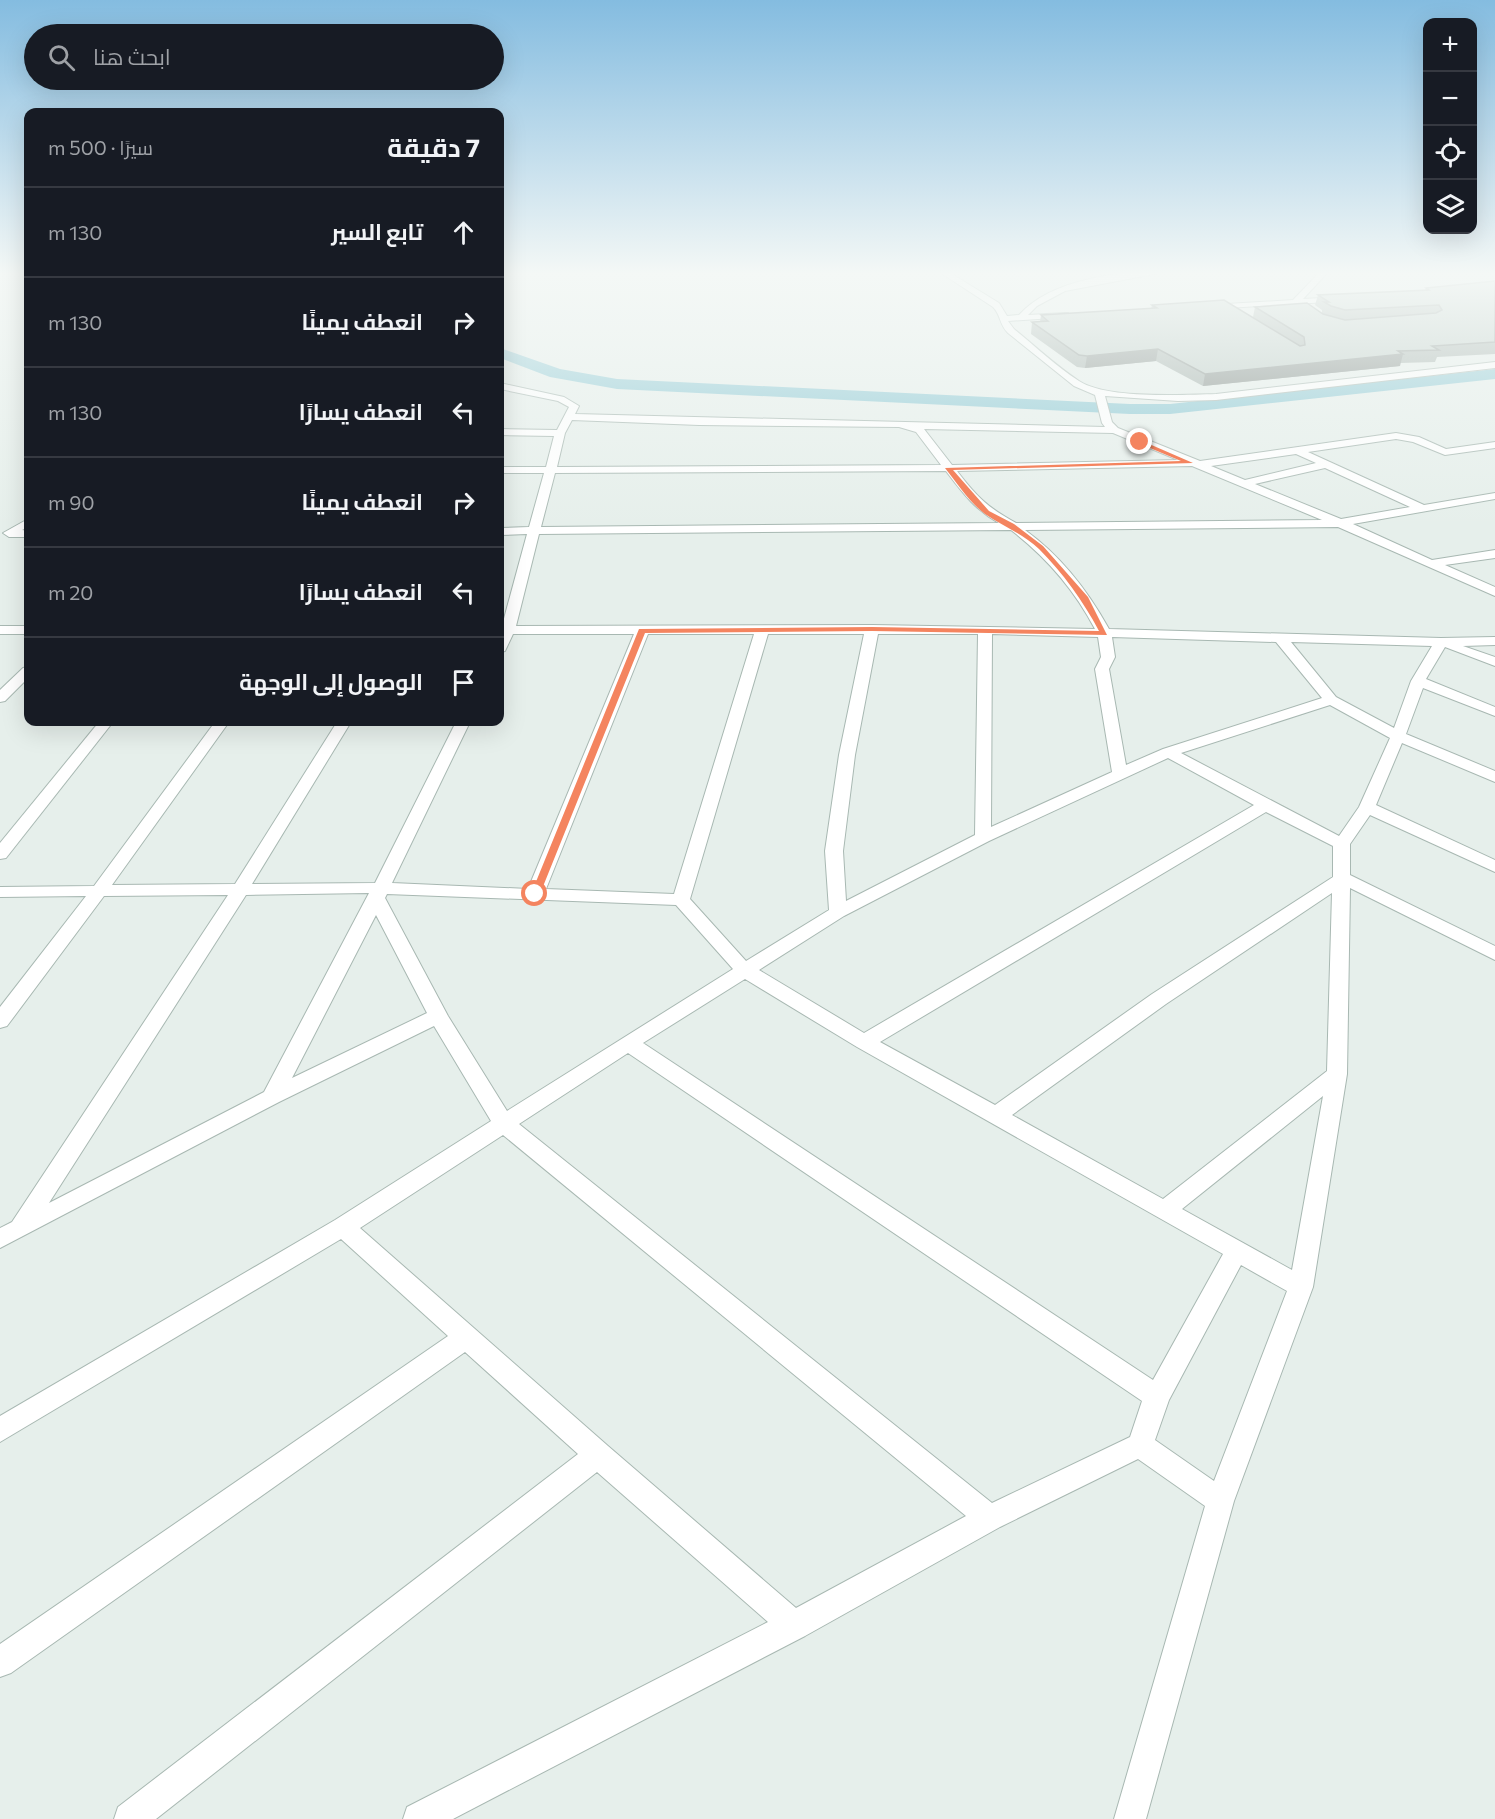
<!DOCTYPE html>
<html lang="ar">
<head>
<meta charset="utf-8">
<style>
	:root { --surface:#171b24; --page:#20242c; --text:#f1f3f6; --muted:#9ea1a6; --line:#363941 }
	body { margin:0; font-family:Commissioner,Cairo,sans-serif; background:var(--page); color:var(--text); direction:rtl }
	.controls { position:absolute; right:18px; top:18px; display:grid; overflow:hidden; border-radius:12px; box-shadow:0 6px 24px #0002 }
	.controls button { width:54px; height:54px; display:grid; place-items:center; padding:0; border:0; border-bottom:2px solid var(--line); background:var(--surface); color:var(--text); font:30px sans-serif }
	.stop { position:absolute; width:18px; height:18px; margin:-14px; border:4px solid #f4845f; border-radius:50%; background:#fff }
	.stop.end { background:#f4845f; border-color:#fff; box-shadow:0 2px 6px #0008 }
	.list { margin:0; padding:0; list-style:none }
	h2 { display:flex; justify-content:space-between; align-items:center; height:78px; margin:0; padding:0 24px; font-size:26px }
	h2 small { font-size:20px; font-weight:400; color:var(--muted) }
	.list li { display:grid; grid-template-columns:39px 1fr auto; gap:18px; align-items:center; box-sizing:border-box; height:90px; padding:0 24px; border-top:2px solid var(--line) }
	.list b { display:block; font-size:22px; white-space:nowrap }
	.list em { font-size:20px; font-style:normal; color:var(--muted) }
	.icon { flex:none; width:33px; height:33px; fill:none; stroke:currentColor; stroke-width:2; stroke-linecap:round; stroke-linejoin:round }
	.map { position:relative; flex:none; width:1495px; height:1819px; overflow:hidden; direction:ltr }
	.search { position:absolute; background:var(--surface); box-shadow:0 6px 24px #0002; left:24px; top:24px; width:480px; height:66px; display:flex; align-items:center; gap:15px; box-sizing:border-box; padding:0 21px; border-radius:33px; color:var(--muted); font-size:22px }
	.panel { position:absolute; background:var(--surface); box-shadow:0 6px 24px #0002; left:24px; top:108px; width:480px; height:618px; border-radius:12px; direction:rtl }
	.map>svg:first-child { display:block }
</style>
</head>
<body>
<div class="map">
<svg width="1495" height="1819" viewBox="0 0 1495 1819">
	<rect width="100%" height="100%" fill="#e6efeb"/>
	<g fill="none" stroke-linecap="round" stroke-linejoin="round">
		<polygon fill="#8ec9d4" fill-rule="evenodd" points="500,348 560,369 617,379 1130,404 1170,404 1495,369 1495,379 1170,414 1130,414 617,389 550,377 500,358"/>
		<g stroke="#a8b8b2" stroke-width="2">
			<g id="street">
				<path d="M938,271h9l52,32 8,13 12,-1c33,-37 103,-44 151,-44l-105,20 -28,15 -9,9 37,-2h3v4l-60,4 6,8c21,17 42,37 65,52 27,18 104,14 137,13l279,-32v6l-279,32 -38,1 -73,-5 7,26 6,6 82,33 196,-28 23,4 27,12 49,-7v6l-50,7 -32,-13 -17,-3 -88,13 116,53 71,-12v6l-142,25 79,36 63,-10v8l-50,7 50,22v9l-157,-69 -313,3c36,26 63,61 84,99l332,9 54,-1v8l-32,1 32,11v9l-50,-19 -19,32 69,28v9l-72,-28 -17,46 89,37v11l-93,-39 -26,62 119,55v12l-125,-57 -20,29v31l145,71v14l-145,-72 -3,186 -34,213 -79,214 -88,318h-32l91,-313 -67,-47 -138,68 -195,109 -352,183h-50l4,-12 361,-185 -171,-150 -441,347h-42l4,-12 460,-353 -113,-102 -454,321 -11,4v-33l448,-308 -107,-97 -341,203v-26l335,-196 156,-99 -57,-95 -155,76 -279,146v-20l12,-6 216,-327 -124,1 -97,130 -7,2v-21l86,-111 -86,1v-10l94,-1 121,-164h14l-117,163 123,-1 102,-162h14l-99,162 123,-1 81,-161h14l-78,161 136,6 106,-255h-121l-8,17 -5,1v-26h2l25,-92 -27,1v-7l29,-1 15,-54h-44v-6h46l8,-31 -54,-1v-6l57,1 12,-23 -11,-6 -58,-12v-6l64,14 15,9 -4,8 530,13 -3,-4 -7,-28 -21,-9 -66,-53c-9,-9 -7,-18 -15,-26zM572,420l127,5 200,2 17,5 25,33 -384,2 8,-34zM924,429l189,4 65,27 -226,5zM1296,454l20,9 -71,17 -34,-14zM1192,466l130,54 -306,3c-29,-16 -39,-26 -59,-52zM1325,468l85,39 -69,12 -86,-35zM946,471c16,21 29,39 53,52l-458,4 14,-54zM1011,530c35,27 63,59 84,99l-223,-4 -356,1 23,-92zM648,634h106l-80,260 -128,-5zM768,634h96l-25,121 -14,96 4,59 -83,51 -56,-62zM878,634h100l-3,201 -129,66 -3,-50 12,-96zM992,634l106,3 3,20 -6,12 17,103 -121,55zM1112,637l164,5 46,56 -159,51 -37,16 -17,-96 6,-12zM1291,642l141,4 -21,35 -17,47 -58,-31zM1330,705l60,33 -31,69 -20,29 -158,-83zM1168,758l86,47 -390,228 -105,-63 85,-54 145,-75zM1266,812l67,34v31l-181,117 -157,111 -115,-63zM369,893l-105,199 -215,111 197,-308zM1332,893l-5,178 -164,128 -151,-84 154,-111zM387,894l289,11 57,64 -226,142 -59,-95 -63,-118zM376,915l51,98 -135,65zM745,979l112,68 366,207 -70,126 -510,-337zM628,1053l514,348 -12,36 -138,66 -473,-379zM1323,1096l-31,174 -110,-61zM503,1135l463,381 -170,92 -188,-162 -248,-218zM1241,1265l46,26 -73,190 -59,-41 14,-40z"/>
				<polygon points="1321,271 1329,271 1303,299 1341,297 1345,299 1344,301 1210,309 1206,307 1210,305 1293,300"/>
				<polygon points="28,519 28,527 22,530 28,531 28,537 9,537 3,533"/>
				<rect x="0" y="626" width="28" height="8"/>
				<polygon points="28,667 28,678 5,701 0,702 0,690 23,668"/>
				<polygon points="99,722 113,722 6,858 0,859 0,843"/>
			</g>
		</g>
		<use href="#street" fill="#fff" fill-rule="evenodd"/>
	</g>
	<polygon fill="#a1aea9" points="1495,281 1495,354 1437,357 1435,362 1400,363 1400,366 1203,386 1156,361 1085,368 1077,367 1031,334 1032,322 1040,322 1041,315 1151,309 1152,305 1253,317 1255,307 1322,313 1322,310 1315,305 1318,295 1425,290 1426,288"/>
	<g fill="#838d89">
		<polygon points="1158,349 1156,361 1085,368 1087,356"/>
		<polygon points="1403,354 1400,366 1203,386 1205,374"/>
	</g>
	<polygon fill="#bbcac4" stroke="#838d89" stroke-width="1.5" points="1495,281 1495,342 1432,346 1439,350 1398,351 1403,354 1205,374 1158,349 1087,356 1079,355 1032,322 1048,321 1041,315 1157,308 1152,305 1224,300 1300,346 1305,345 1304,337 1255,307 1307,303 1323,314 1345,320 1436,313 1442,310 1439,305 1345,310 1331,306 1324,302 1329,302 1318,295 1429,290 1426,288"/>
	<linearGradient id="sky" x2="0" y2="1"><stop stop-color="#84bce0"/><stop offset="0.52" stop-color="#f4f8f6"/><stop offset="1" stop-color="#f4f8f6" stop-opacity="0"/></linearGradient>
	<rect width="1495" height="526" fill="url(#sky)"/>
	<path fill="#f4845f" d="M1140,440l53,23 -240,7 36,41 25,13 29,22 45,51 19,38 -235,-4 -227,2 -105,261 -8,2 -1,-2 108,-265 233,-2 227,4c-16,-30 -36,-58 -60,-82 -16,-15 -36,-23 -54,-35 -16,-12 -28,-31 -40,-46l236,-7 -43,-18z"/>
</svg>
<div class="controls">
<button>+</button>
<button>−</button>
<button><svg class="icon" aria-label="locate" viewBox="0 0 24 24"><circle cx="12" cy="12" r="6"/><path d="M12 2v4M12 18v4M2 12h4M18 12h4"/></svg></button>
<button><svg class="icon" aria-label="layers" viewBox="0 0 24 24"><path d="M12 4l9 5-9 5-9-5zM3 14l9 5 9-5"/></svg></button>
</div>
<div class="stop" style="left:535px;top:894px"></div>
<div class="stop end" style="left:1140px;top:442px"></div>
<div class="search"><svg class="icon" aria-label="search" viewBox="0 0 24 24"><circle cx="10" cy="10" r="6"/><path d="M15 15l6 6"/></svg>ابحث هنا</div>
<section class="panel">
<h2>7 دقيقة<small>سيرًا · 500 m</small></h2>
<ul class="list">
<li><svg class="icon" aria-label="ahead" viewBox="0 0 24 24"><path d="M12 20V5M6 11l6-6 6 6"/></svg><div><b>تابع السير</b></div><em>130 m</em></li>
<li><svg class="icon" aria-label="right" viewBox="0 0 24 24"><path d="M7 20v-9h11M14 6l5 5-5 5"/></svg><div><b>انعطف يمينًا</b></div><em>130 m</em></li>
<li><svg class="icon" aria-label="left" viewBox="0 0 24 24"><path d="M17 20v-9H6M10 6l-5 5 5 5"/></svg><div><b>انعطف يسارًا</b></div><em>130 m</em></li>
<li><svg class="icon" aria-label="right" viewBox="0 0 24 24"><path d="M7 20v-9h11M14 6l5 5-5 5"/></svg><div><b>انعطف يمينًا</b></div><em>90 m</em></li>
<li><svg class="icon" aria-label="left" viewBox="0 0 24 24"><path d="M17 20v-9H6M10 6l-5 5 5 5"/></svg><div><b>انعطف يسارًا</b></div><em>20 m</em></li>
<li><svg class="icon" aria-label="arrive" viewBox="0 0 24 24"><path d="M6 21V4h12l-3 4 3 4H6"/></svg><div><b>الوصول إلى الوجهة</b></div></li>
</ul>
</section>
</div>
</body>
</html>
